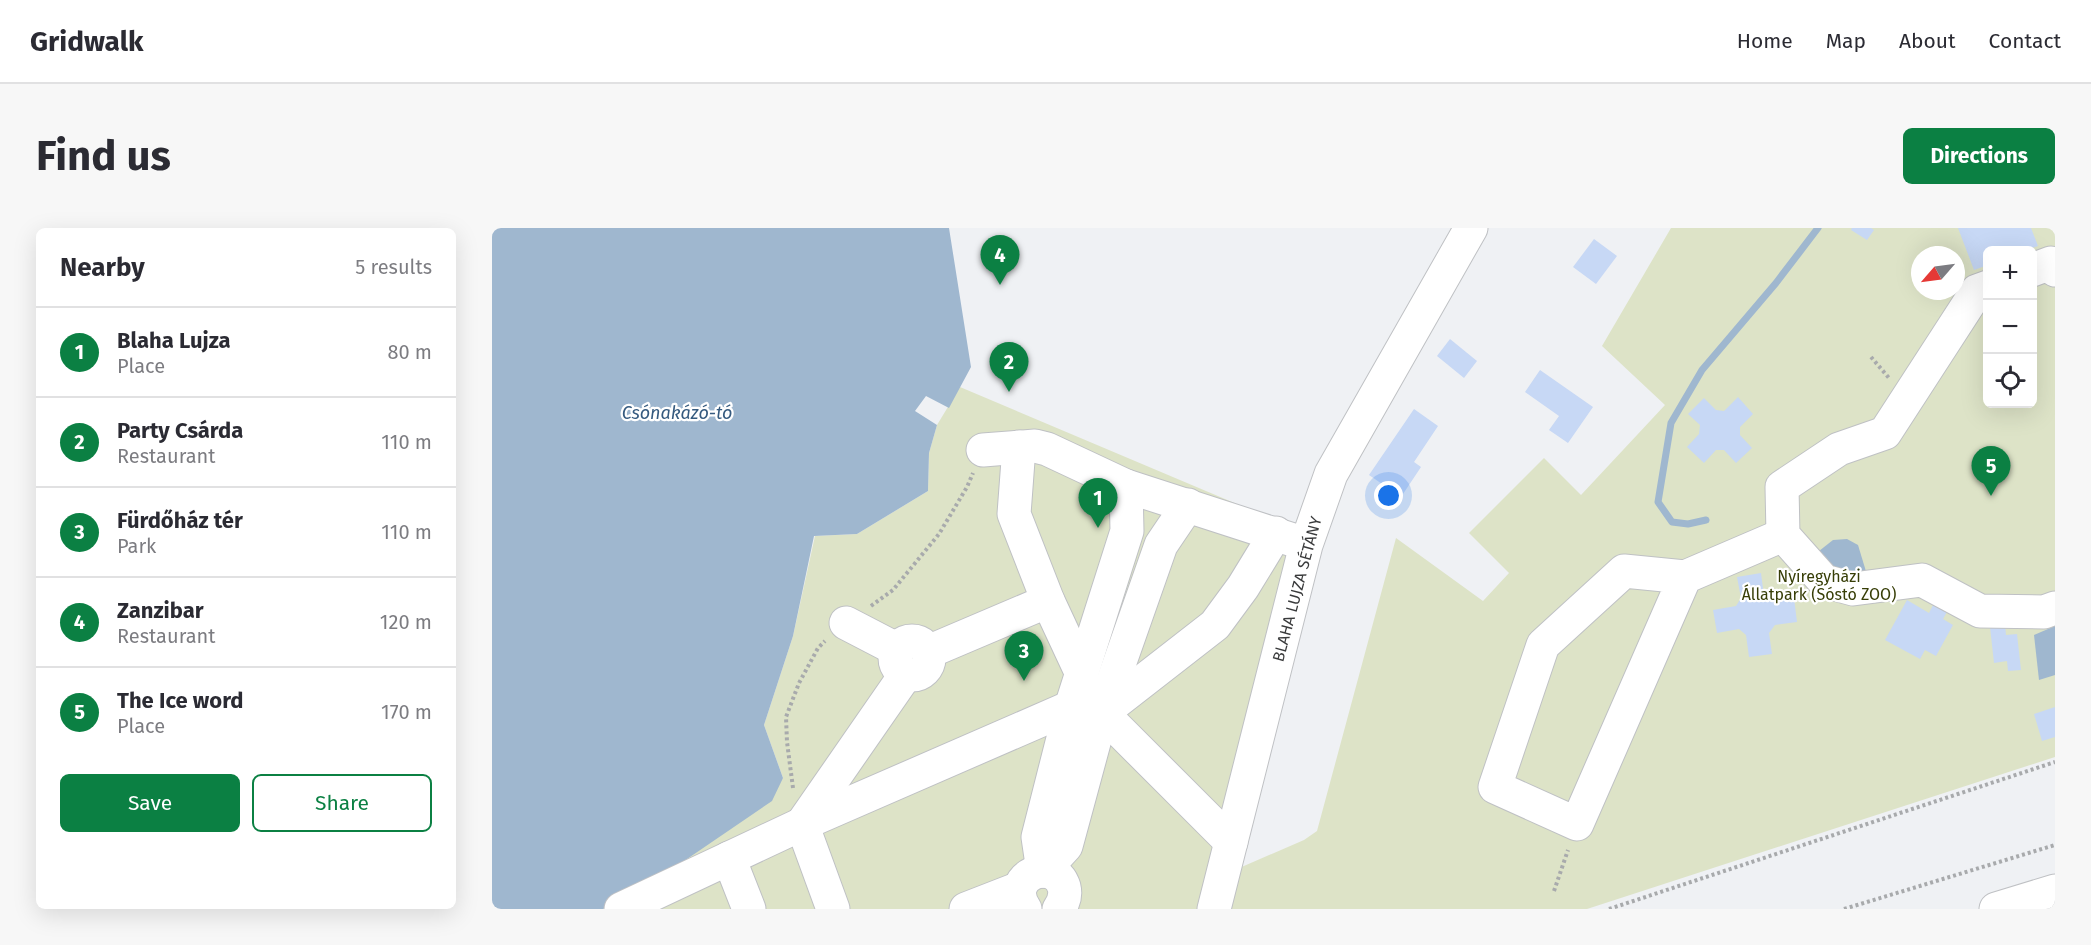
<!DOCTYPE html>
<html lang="en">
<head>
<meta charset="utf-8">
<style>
	:root { --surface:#fff; --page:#f7f7f7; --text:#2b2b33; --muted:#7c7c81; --line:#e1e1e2; --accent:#0b8043 }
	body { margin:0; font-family:"Fira Sans",sans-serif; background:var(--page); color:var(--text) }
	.controls { position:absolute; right:18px; top:18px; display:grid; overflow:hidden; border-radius:9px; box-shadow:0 6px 24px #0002 }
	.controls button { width:54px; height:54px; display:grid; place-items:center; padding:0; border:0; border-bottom:2px solid var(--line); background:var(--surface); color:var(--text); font:30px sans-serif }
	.compass { position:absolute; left:1419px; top:18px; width:54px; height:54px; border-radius:50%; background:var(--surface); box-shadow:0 6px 24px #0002; rotate:242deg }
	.you { position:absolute; left:897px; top:268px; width:21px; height:21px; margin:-15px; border:4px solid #fff; border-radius:50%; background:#1a73e8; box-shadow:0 0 0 9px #1a73e833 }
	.badge { display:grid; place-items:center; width:39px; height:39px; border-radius:50%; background:var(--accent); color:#fff; font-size:20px; font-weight:700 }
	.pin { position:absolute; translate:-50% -50px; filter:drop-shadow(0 2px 3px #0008) }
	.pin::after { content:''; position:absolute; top:32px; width:21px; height:18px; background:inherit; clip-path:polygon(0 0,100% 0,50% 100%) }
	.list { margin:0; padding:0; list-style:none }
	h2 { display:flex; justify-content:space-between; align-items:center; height:78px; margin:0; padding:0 24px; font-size:26px }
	h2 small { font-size:20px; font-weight:400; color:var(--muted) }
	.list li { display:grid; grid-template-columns:39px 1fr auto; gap:18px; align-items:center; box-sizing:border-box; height:90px; padding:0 24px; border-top:2px solid var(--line) }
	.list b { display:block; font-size:22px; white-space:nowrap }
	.list p { margin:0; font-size:20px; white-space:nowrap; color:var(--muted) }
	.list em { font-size:20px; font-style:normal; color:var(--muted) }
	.actions { display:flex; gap:12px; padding:18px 24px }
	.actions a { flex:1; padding:14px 0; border:2px solid var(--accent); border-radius:9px; text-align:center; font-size:21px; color:var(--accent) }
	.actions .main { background:var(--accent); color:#fff }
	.icon { flex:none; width:33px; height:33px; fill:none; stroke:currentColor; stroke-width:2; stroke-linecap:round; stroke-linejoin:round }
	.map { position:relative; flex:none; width:1563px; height:681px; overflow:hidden; border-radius:9px }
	header { display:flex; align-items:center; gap:36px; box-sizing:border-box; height:84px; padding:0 30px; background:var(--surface); border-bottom:2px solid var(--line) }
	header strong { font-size:28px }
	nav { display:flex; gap:33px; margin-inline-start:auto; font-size:21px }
	.intro { display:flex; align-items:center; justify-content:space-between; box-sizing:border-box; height:144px; padding:0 36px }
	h1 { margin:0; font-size:42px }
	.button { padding:15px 27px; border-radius:9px; background:var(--accent); color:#fff; font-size:21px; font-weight:700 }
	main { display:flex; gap:36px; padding:0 36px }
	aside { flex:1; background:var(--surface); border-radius:9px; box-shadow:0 6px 24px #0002 }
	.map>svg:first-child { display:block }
</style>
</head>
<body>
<header>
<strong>Gridwalk</strong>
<nav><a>Home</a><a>Map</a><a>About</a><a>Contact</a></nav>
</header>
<div class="intro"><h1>Find us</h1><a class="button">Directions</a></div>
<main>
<aside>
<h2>Nearby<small>5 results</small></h2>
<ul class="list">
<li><span class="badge">1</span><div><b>Blaha Lujza</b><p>Place</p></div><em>80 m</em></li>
<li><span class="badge">2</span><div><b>Party Csárda</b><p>Restaurant</p></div><em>110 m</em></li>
<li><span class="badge">3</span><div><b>Fürdőház tér</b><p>Park</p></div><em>110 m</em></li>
<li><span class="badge">4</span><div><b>Zanzibar</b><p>Restaurant</p></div><em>120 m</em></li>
<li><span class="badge">5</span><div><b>The Ice word</b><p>Place</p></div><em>170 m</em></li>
</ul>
<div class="actions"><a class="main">Save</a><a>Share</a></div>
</aside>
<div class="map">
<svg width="1563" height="681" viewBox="0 0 1563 681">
	<rect width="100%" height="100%" fill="#eff1f4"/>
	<path fill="#dde3c7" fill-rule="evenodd" d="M1179,0h384v529l-468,152h-984l40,-20 140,-111 -19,-53 29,-89 22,-100 42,-2 71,-43 1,-38 8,-28 23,-38 317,134 26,15 -66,333 67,-29 13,-9 79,-293 87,63 26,-28 -40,-40 75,-75 37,37 84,-90 -63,-59zM1496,22h44v154h-44zM1428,27h36v36h-36z"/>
	<g fill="#9fb7cf">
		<polygon points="0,0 457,0 479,139 457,180 434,168 423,183 445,197 437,225 436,263 365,306 322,308 301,408 272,497 291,550 280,573 151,661 111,681 0,681"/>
		<polygon points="1355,311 1366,317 1376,350 1354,348 1322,327 1341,312"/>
		<polygon points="1563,398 1563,447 1547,452 1542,407"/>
	</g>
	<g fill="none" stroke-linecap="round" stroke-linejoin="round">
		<polyline stroke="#9fb7cf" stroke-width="7" points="1214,292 1196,296 1180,294 1166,274 1179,195 1210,142 1284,55 1326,0"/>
	</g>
	<g fill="#c7d8f5">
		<polygon points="1360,0 1379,0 1382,2 1375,12 1359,2"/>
		<polygon points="1466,0 1539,0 1546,18 1534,22 1496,22 1496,37 1482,42"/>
		<polygon points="1102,11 1125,28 1104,56 1081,39"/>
		<polygon points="958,111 985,133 972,150 945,128"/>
		<polygon points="1048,142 1101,179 1076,215 1057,202 1067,188 1033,164"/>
		<polygon points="1246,169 1261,186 1248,199 1248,207 1260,220 1244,235 1232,222 1224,222 1212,235 1195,219 1207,206 1208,197 1196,186 1212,170 1224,182 1232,183"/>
		<polygon points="922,181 946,198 922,234 929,239 909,269 877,247"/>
		<polygon points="1269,345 1272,368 1280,373 1302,370 1305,394 1283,397 1277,405 1280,426 1257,429 1254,407 1247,401 1225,405 1221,382 1244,378 1249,370 1245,349"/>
		<polygon points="1415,372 1437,385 1442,375 1456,382 1451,391 1461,397 1444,428 1433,422 1428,431 1393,412"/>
		<polygon points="1513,397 1514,407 1525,406 1529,442 1516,443 1515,433 1502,435 1498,399"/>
		<polygon points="1563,479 1563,509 1550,513 1542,486"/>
	</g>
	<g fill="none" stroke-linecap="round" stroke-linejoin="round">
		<g stroke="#bfc1c4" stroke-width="35">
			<g id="minor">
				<polyline points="1540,42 1559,35 1563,42"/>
				<polyline points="1496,59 1485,63 1393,205 1347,221 1290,259 1291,307 1332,353 1361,361 1430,352 1488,383 1552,384 1563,380"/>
				<polyline points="527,219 522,286 556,373 590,446"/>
				<polyline points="491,222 543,218 555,221 634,258 804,313"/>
				<polyline points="1193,349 1132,343 1051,417 1003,559 1085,596 1193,349 1291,307"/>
				<polyline points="354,395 406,422"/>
				<circle cx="420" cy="430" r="17"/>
				<polyline points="436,424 556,373"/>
				<polyline points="610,485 739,614"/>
				<polyline points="237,630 257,681"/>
				<polyline points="551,643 546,609 579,479 635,303 634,258"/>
				<polyline points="551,643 574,618 610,485 669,317 696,277"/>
				<polyline points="129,681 310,596 579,479 610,485 723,397 751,359 784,305"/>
				<polyline points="341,681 310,596 414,446"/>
				<polyline points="474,681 528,660"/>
				<path d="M533,681c-22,-33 29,-54 39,-22 2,8 0,15 -5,22"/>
				<polyline points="722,681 814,317 839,246 979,0"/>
				<polyline points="1504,681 1563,663"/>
			</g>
		</g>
		<g stroke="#a8aaac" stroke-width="4" stroke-dasharray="3 3" stroke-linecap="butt">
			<polyline points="1379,129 1397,150"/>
			<polyline points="379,378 401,362 447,306 475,259 481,245"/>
			<polyline points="301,560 295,514 294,489 307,455 326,420 333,413"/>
			<polyline points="1062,663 1076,622"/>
			<polyline points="1117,681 1563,534"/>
			<polyline points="1352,681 1563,617"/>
		</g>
		<use href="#minor" stroke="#fff" stroke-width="33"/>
	</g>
	<g text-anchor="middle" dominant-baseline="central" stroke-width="4.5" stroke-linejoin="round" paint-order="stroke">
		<g font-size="16" fill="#373e07" stroke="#fff">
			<text x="1327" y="348">Nyíregyházi<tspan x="1327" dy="18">Állatpark (Sóstó ZOO)</tspan></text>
		</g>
		<g font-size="16" fill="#3a3b3c" stroke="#fff">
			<text transform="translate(805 361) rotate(-75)">BLAHA LUJZA SÉTÁNY</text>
		</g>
		<g font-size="18" font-style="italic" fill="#355a7f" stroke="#fff">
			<text x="185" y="185">Csónakázó-tó</text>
		</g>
	</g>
</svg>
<div class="controls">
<button>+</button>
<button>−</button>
<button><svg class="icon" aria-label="locate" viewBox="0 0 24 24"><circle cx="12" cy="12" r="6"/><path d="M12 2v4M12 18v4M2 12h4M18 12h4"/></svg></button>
</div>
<svg class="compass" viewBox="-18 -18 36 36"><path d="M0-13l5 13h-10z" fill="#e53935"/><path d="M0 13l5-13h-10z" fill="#7c7c81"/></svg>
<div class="you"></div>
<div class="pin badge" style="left:606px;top:300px">1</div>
<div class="pin badge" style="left:517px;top:164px">2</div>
<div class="pin badge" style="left:532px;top:453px">3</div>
<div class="pin badge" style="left:508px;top:57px">4</div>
<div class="pin badge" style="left:1499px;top:268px">5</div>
</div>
</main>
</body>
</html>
